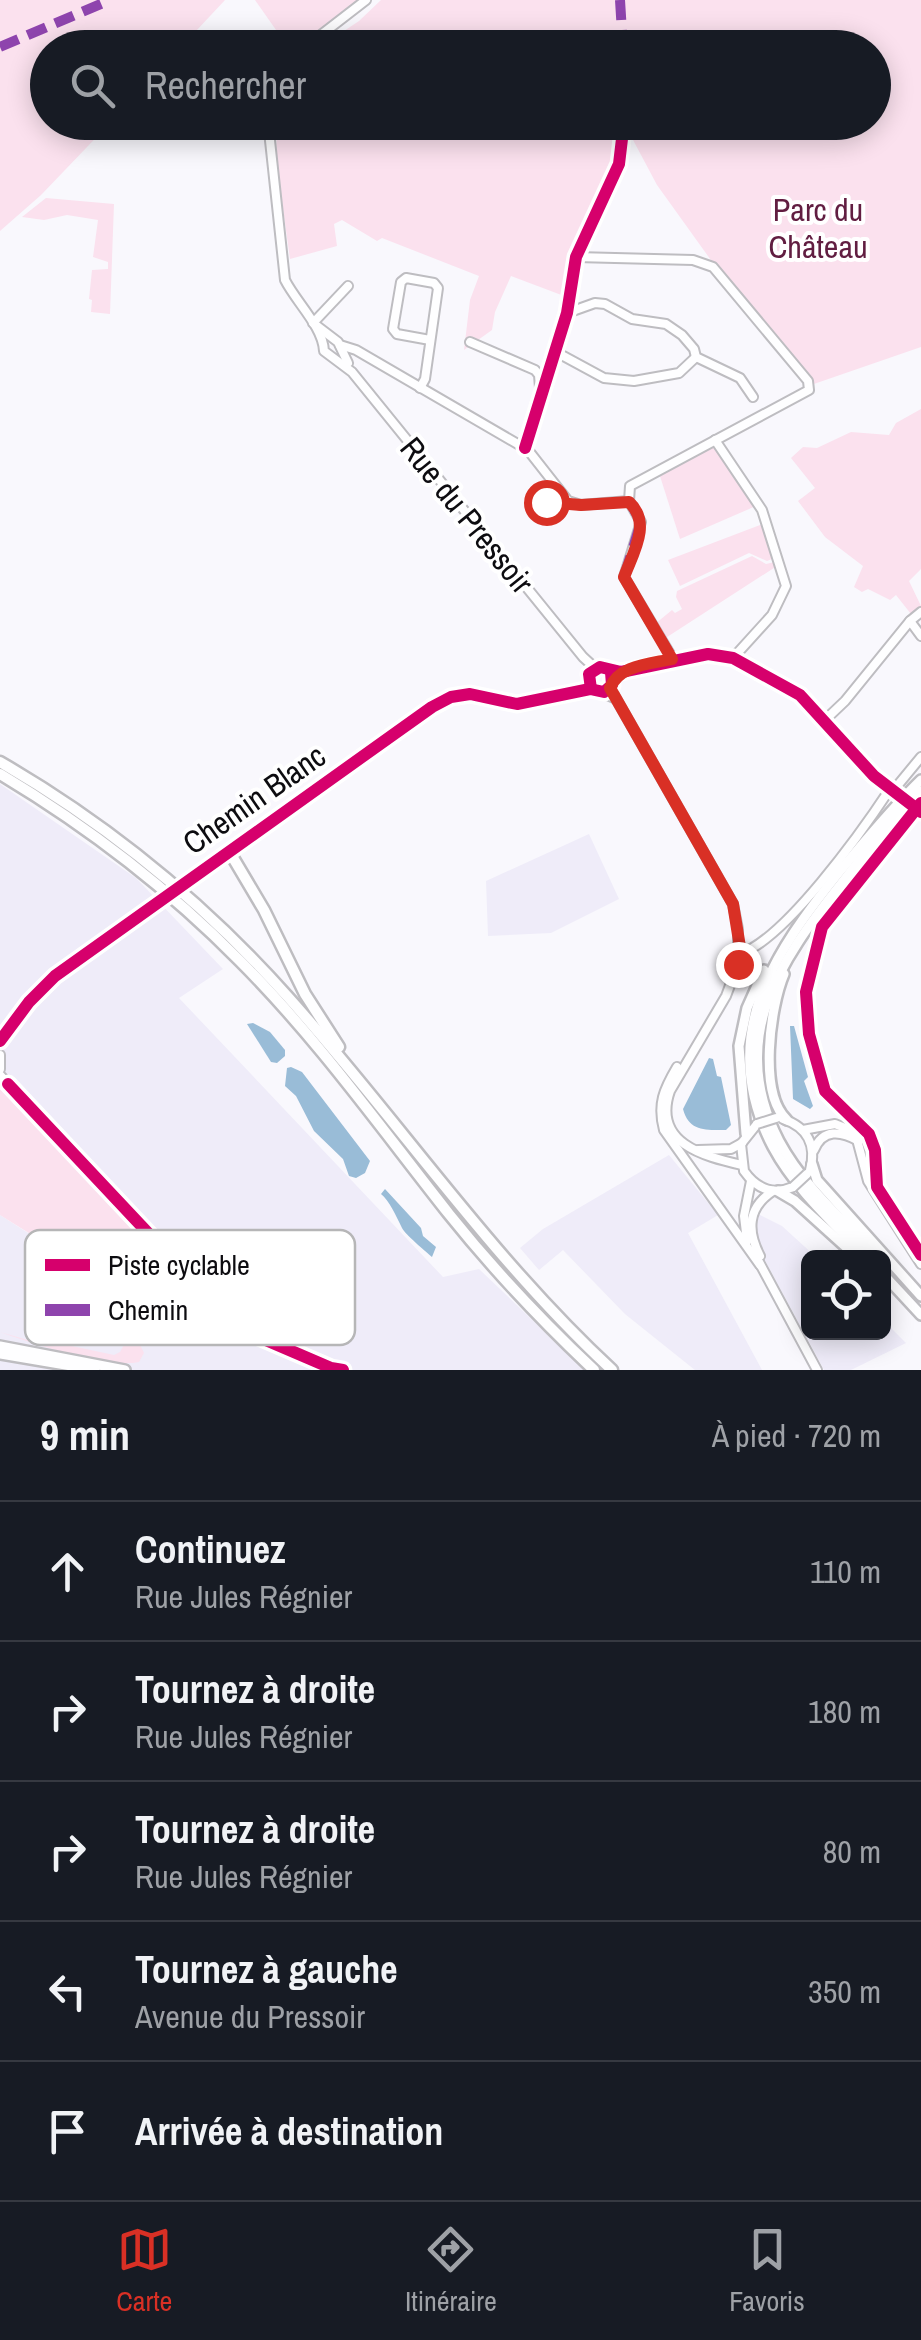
<!DOCTYPE html>
<html lang="fr">
<head>
<meta charset="utf-8">
<style>
	:root { --surface:#171b24; --page:#242831; --text:#f1f3f6; --muted:#9ea1a6; --line:#363941; --accent:#d93025 }
	body { margin:0; font-family:"Archivo Narrow",sans-serif; background:var(--page); color:var(--text) }
	.controls { position:absolute; right:30px; bottom:30px; display:grid; overflow:hidden; border-radius:15px; box-shadow:0 5px 25px #0003 }
	.controls button { width:90px; height:90px; display:grid; place-items:center; padding:0; border:0; border-bottom:2px solid var(--line); background:var(--surface); color:var(--text); font:50px sans-serif }
	.stop { position:absolute; width:30px; height:30px; margin:-22px; border:8px solid #d93025; border-radius:50%; background:#fff }
	.stop.end { background:#d93025; border-color:#fff; box-shadow:0 2px 10px #0008 }
	.list { margin:0; padding:0; list-style:none }
	h2 { display:flex; justify-content:space-between; align-items:center; height:130px; margin:0; padding:0 40px; font-size:42px }
	h2 small { font-size:32px; font-weight:400; color:var(--muted) }
	.list li { display:grid; grid-template-columns:65px 1fr auto; gap:30px; align-items:center; box-sizing:border-box; height:140px; padding:0 40px; border-top:2px solid var(--line) }
	.list b { display:block; font-size:38px; white-space:nowrap }
	.list p { margin:0; font-size:32px; white-space:nowrap; color:var(--muted) }
	.list em { font-size:32px; font-style:normal; color:var(--muted) }
	.icon { flex:none; width:55px; height:55px; fill:none; stroke:currentColor; stroke-width:2; stroke-linecap:round; stroke-linejoin:round }
	.map { position:relative; flex:none; width:921px; height:1370px; overflow:hidden }
	.search { position:absolute; background:var(--surface); box-shadow:0 5px 25px #0003; left:30px; right:30px; top:30px; height:110px; display:flex; align-items:center; gap:25px; box-sizing:border-box; padding:0 35px; border-radius:55px; color:var(--muted); font-size:38px }
	.sheet { height:830px; background:var(--surface) }
	nav { display:flex; justify-content:space-around; align-items:center; box-sizing:border-box; height:140px; border-top:2px solid var(--line); background:var(--surface); font-size:28px; color:var(--muted) }
	nav a { display:grid; justify-items:center; gap:5px }
	nav .on { color:var(--accent) }
	.map>svg:first-child { display:block }
</style>
</head>
<body>
<div class="map">
<svg width="921" height="1370" viewBox="0 0 921 1370">
	<rect width="100%" height="100%" fill="#f9f8fd"/>
	<g fill="#efecf9">
		<polygon points="0,784 136,878 223,969 179,998 443,1277 479,1269 585,1370 0,1370 0,1215 56,1251 54,1257 134,1306 169,1266 0,1086 0,1071 5,1067 5,1055 0,1050"/>
		<polygon points="589,834 619,899 551,933 488,936 486,881"/>
		<polygon points="669,1155 718,1215 688,1233 762,1370 695,1370 625,1314 563,1250 539,1270 520,1248 543,1229"/>
		<polygon points="758,1214 782,1226 816,1257 808,1258 808,1332 884,1332 884,1321 906,1343 851,1370 824,1370 755,1242 753,1221"/>
	</g>
	<g fill="#fbe1ee">
		<polygon points="0,0 225,0 181,47 48,48 48,122 110,123 41,195 0,231"/>
		<polygon points="255,0 364,0 309,48 288,47"/>
		<polygon points="381,0 921,0 921,347 811,385 718,270 657,185 624,123 609,170 572,248 564,296 511,276 495,312 492,330 464,350 470,300 479,276 382,238 377,241 342,220 334,224 337,246 290,259 276,158 277,123 874,122 874,48 320,47 359,21"/>
		<polygon points="46,198 114,204 110,314 91,312 92,300 89,299 92,270 108,269 108,262 93,257 98,220 67,215 44,220 22,217"/>
		<polygon points="921,409 921,569 909,581 921,606 911,614 896,595 890,600 868,589 862,592 854,587 863,566 825,537 798,501 815,488 791,458 803,447 817,448 851,432 889,435 896,423"/>
		<polygon points="712,447 717,448 756,506 680,539 659,473"/>
		<polygon points="765,523 777,557 767,561 749,553 680,586 668,560"/>
		<polygon points="752,556 766,564 779,561 780,564 664,639 655,624 672,610 675,613 682,609 676,597 677,591"/>
		<polygon points="0,1086 169,1266 170,1273 137,1306 53,1257 56,1250 0,1215"/>
		<path d="M116,1316l12,3 16,34 -5,9c-32,7 -107,-19 -139,-30l38,11 6,-3 70,15 6,-3 10,-18 -16,-15z"/>
	</g>
	<g fill="#99bcd7">
		<polygon points="253,1023 270,1032 285,1050 285,1056 277,1063 271,1062 247,1024"/>
		<polygon points="790,1026 794,1026 808,1077 804,1081 813,1106 810,1109 793,1099"/>
		<path d="M709,1058l4,1 4,17 4,1 10,48 -5,5c-20,0 -37,2 -43,-21z"/>
		<polygon points="291,1067 302,1072 370,1161 365,1173 356,1178 349,1176 343,1159 314,1131 296,1096 285,1086 287,1068"/>
		<path d="M385,1189l36,39 2,8 13,11 -4,10c-7,-6 -27,-23 -30,-29 -6,-12 -13,-28 -21,-34z"/>
	</g>
	<g fill="none" stroke-linecap="round" stroke-linejoin="round">
		<g stroke="#bebdc1" stroke-width="12">
			<g id="minor">
				<polyline points="304,48 366,0"/>
				<path d="M268,122l17,158c11,22 38,47 39,71l28,21 231,285 12,11"/>
				<polyline points="576,257 693,260 713,267 808,381 809,390 630,486 629,501"/>
				<polyline points="567,313 595,303 605,304 632,319 666,324 682,335 694,349 696,357 740,378 753,397"/>
				<polyline points="313,323 348,286"/>
				<polyline points="317,326 338,342 348,363"/>
				<polyline points="470,342 535,370 539,375 540,388"/>
				<polyline points="340,345 356,350 528,450 568,501 581,505 629,501"/>
				<polyline points="556,352 604,378 634,381 679,373 696,357"/>
				<polyline points="420,388 425,379 438,288 434,283 406,278 401,282 393,329 397,334 430,340"/>
				<polyline points="715,440 762,510 786,586 772,615 733,658"/>
				<polyline points="525,448 567,313 576,257 619,164 624,130"/>
				<polyline points="544,501 568,501"/>
				<polyline points="629,501 641,522 624,577 673,659"/>
				<polyline points="910,621 921,636"/>
				<polyline points="595,668 621,672 708,654 733,658 800,695 857,759 896,793"/>
				<path d="M610,688l123,216 5,25v35l-12,32 -56,95c-18,52 33,65 72,74"/>
				<polyline points="825,720 845,701 910,621 921,612"/>
				<polyline points="893,791 921,757"/>
				<path d="M189,878l262,-181c23,-4 40,4 63,6 35,3 66,-24 100,-5"/>
				<path d="M739,954c45,-13 124,-124 151,-165"/>
				<path d="M0,1041c40,-60 96,-96 154,-137"/>
				<polyline points="0,1055 0,1069"/>
				<path d="M677,1067c-13,22 -20,37 -13,63l96,135"/>
				<polyline points="0,1075 226,1316 252,1334 331,1368 343,1370"/>
				<path d="M783,1119c24,8 34,26 27,51"/>
				<path d="M757,1124l-16,20 3,27c12,17 28,25 49,16"/>
				<polyline points="803,1130 835,1124 855,1132 868,1181 921,1264"/>
				<polyline points="698,1150 731,1149 742,1143"/>
				<path d="M814,1150c9,-22 27,-19 45,-9"/>
				<polyline points="747,1241 744,1216 751,1181"/>
				<path d="M760,1256c-13,-25 -13,-48 13,-65"/>
				<polyline points="759,1262 817,1370"/>
			</g>
		</g>
		<g stroke="#bebdc1" stroke-width="14">
			<g id="major">
				<path d="M784,974c-14,33 -26,120 3,146"/>
				<polyline points="746,1134 739,1046 747,1008 764,970"/>
				<polyline points="812,1164 817,1180 921,1296"/>
				<polyline points="778,1191 795,1201 858,1258"/>
				<path d="M867,1258c-33,-35 -71,-68 -94,-111 -57,-109 -1,-192 67,-276 26,-31 52,-63 81,-91"/>
				<path d="M878,1258c-34,-37 -75,-72 -99,-117 -53,-102 0,-179 62,-257 25,-32 51,-64 80,-93"/>
				<polyline points="884,1275 921,1315"/>
				<polyline points="0,1346 125,1370"/>
				<polyline points="0,1354 95,1370"/>
			</g>
		</g>
		<g stroke="#bebdc1" stroke-width="15">
			<g id="highway">
				<path d="M0,762c107,62 205,142 288,235 110,123 202,260 324,373"/>
				<path d="M0,774c87,52 169,115 240,187 77,77 141,167 209,253 44,55 93,107 145,156"/>
				<polyline points="229,851 264,910 305,994 339,1047"/>
			</g>
		</g>
		<use href="#minor" stroke="#fefeff" stroke-width="8"/>
		<use href="#major" stroke="#fefeff" stroke-width="9"/>
		<use href="#highway" stroke="#fefeff" stroke-width="10"/>
		<g stroke="#bebdc1" stroke-width="12" stroke-linecap="butt">
			<g id="minor-bridge">
				<polyline points="896,793 921,812"/>
				<polyline points="154,904 189,878"/>
				<polyline points="757,1124 776,1118"/>
				<polyline points="793,1187 807,1174"/>
			</g>
		</g>
		<use href="#minor-bridge" stroke="#fefeff" stroke-width="8"/>
		<g stroke="#8e44ad" stroke-width="10" stroke-dasharray="20 10" stroke-linecap="butt">
			<polyline points="620,0 623,48"/>
			<polyline points="0,47 110,0"/>
			<polyline points="629,501 641,522 624,577 673,659"/>
		</g>
		<g stroke="#fff" stroke-width="19">
			<g id="cycleway">
				<polyline points="525,448 567,313 576,257 619,164 624,122"/>
				<polyline points="591,689 589,674 600,667 621,672 708,654 733,658 800,695 874,776 921,812"/>
				<polyline points="921,803 822,927 806,992 809,1034 825,1091 869,1134 875,1150 877,1187 921,1255"/>
				<polyline points="0,1041 29,1002 55,976 432,707 451,697 470,694 517,704 590,689 604,692 612,685 611,672"/>
				<polyline points="8,1084 226,1316 252,1334 331,1368 343,1370"/>
			</g>
		</g>
		<use href="#cycleway" stroke="#d6006c" stroke-width="12"/>
	</g>
	<g fill="none" stroke-linecap="round" stroke-linejoin="round">
		<path stroke="#d93025" stroke-width="12" d="M546,502l35,3 48,-3c23,21 4,51 -5,75l48,82c-22,5 -53,6 -62,29l123,216 7,43 -2,17"/>
	</g>
	<g text-anchor="middle" dominant-baseline="central" stroke-width="8" stroke-linejoin="round" paint-order="stroke">
		<g font-size="32" fill="#611d41" stroke="#fff">
			<text x="818" y="209">Parc du<tspan x="818" dy="37">Château</tspan></text>
		</g>
		<g font-size="32" fill="#0d0c10" stroke="#fff">
			<text transform="translate(467 515) rotate(51)">Rue du Pressoir</text>
			<text transform="translate(254 799) rotate(-35)">Chemin Blanc</text>
		</g>
	</g>
	<rect x="25" y="1230" width="330" height="115" rx="15" fill="#fff" stroke="#b6b6b7" stroke-width="2.5"/>
	<rect x="45" y="1259" width="45" height="12" fill="#d6006c"/>
	<rect x="45" y="1304" width="45" height="12" fill="#8e44ad"/>
	<g font-size="28" fill="#0d0c10">
		<text x="108" y="1275">Piste cyclable</text>
		<text x="108" y="1320">Chemin</text>
	</g>
</svg>
<div class="controls">
<button><svg class="icon" aria-label="locate" viewBox="0 0 24 24"><circle cx="12" cy="12" r="6"/><path d="M12 2v4M12 18v4M2 12h4M18 12h4"/></svg></button>
</div>
<div class="stop" style="left:546px;top:502px"></div>
<div class="stop end" style="left:738px;top:964px"></div>
<div class="search"><svg class="icon" aria-label="search" viewBox="0 0 24 24"><circle cx="10" cy="10" r="6"/><path d="M15 15l6 6"/></svg>Rechercher</div>
</div>
<section class="sheet">
<h2>9 min<small>À pied · 720 m</small></h2>
<ul class="list">
<li><svg class="icon" aria-label="ahead" viewBox="0 0 24 24"><path d="M12 20V5M6 11l6-6 6 6"/></svg><div><b>Continuez</b><p>Rue Jules Régnier</p></div><em>110 m</em></li>
<li><svg class="icon" aria-label="right" viewBox="0 0 24 24"><path d="M7 20v-9h11M14 6l5 5-5 5"/></svg><div><b>Tournez à droite</b><p>Rue Jules Régnier</p></div><em>180 m</em></li>
<li><svg class="icon" aria-label="right" viewBox="0 0 24 24"><path d="M7 20v-9h11M14 6l5 5-5 5"/></svg><div><b>Tournez à droite</b><p>Rue Jules Régnier</p></div><em>80 m</em></li>
<li><svg class="icon" aria-label="left" viewBox="0 0 24 24"><path d="M17 20v-9H6M10 6l-5 5 5 5"/></svg><div><b>Tournez à gauche</b><p>Avenue du Pressoir</p></div><em>350 m</em></li>
<li><svg class="icon" aria-label="arrive" viewBox="0 0 24 24"><path d="M6 21V4h12l-3 4 3 4H6"/></svg><div><b>Arrivée à destination</b></div></li>
</ul>
</section>
<nav>
<a class="on"><svg class="icon" aria-label="map" viewBox="0 0 24 24"><path d="M3 6l6-2 6 2 6-2v14l-6 2-6-2-6 2zM9 4v14M15 6v14"/></svg>Carte</a>
<a><svg class="icon" aria-label="directions" viewBox="0 0 24 24"><path d="M12 3l9 9-9 9-9-9zM9 14v-3h6M13 9l2 2-2 2"/></svg>Itinéraire</a>
<a><svg class="icon" aria-label="saved" viewBox="0 0 24 24"><path d="M7 4h10v16l-5-4-5 4z"/></svg>Favoris</a>
</nav>
</body>
</html>
